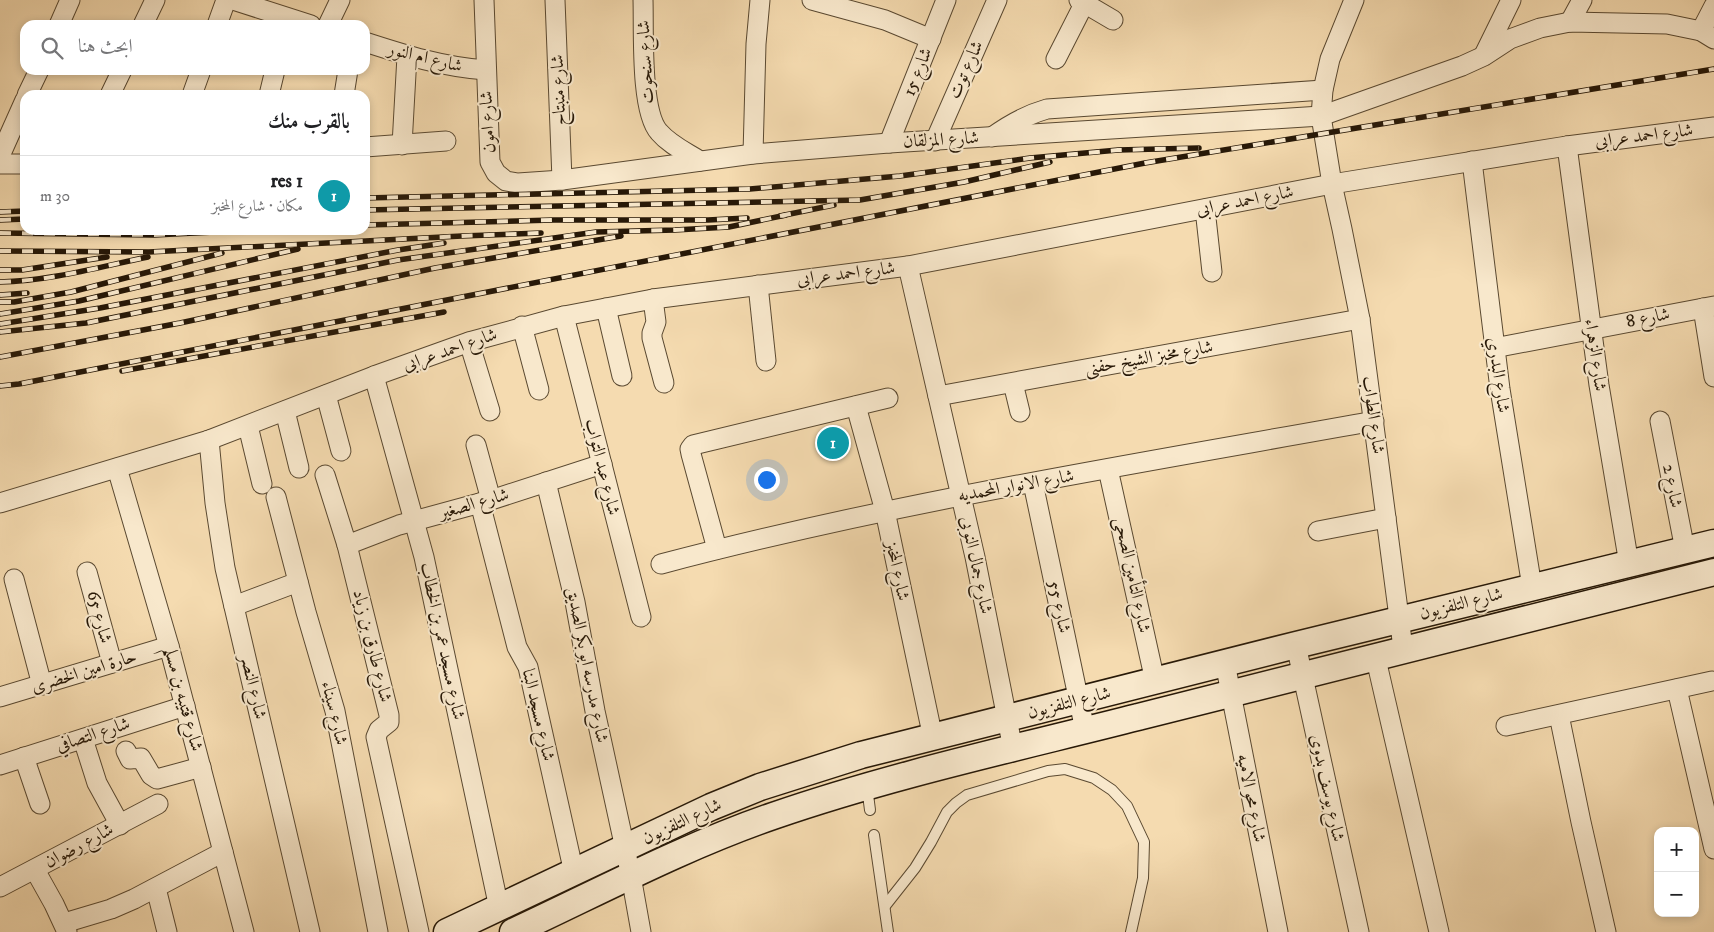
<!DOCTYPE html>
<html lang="ar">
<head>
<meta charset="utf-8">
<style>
	:root { --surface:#fff; --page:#f2f2f2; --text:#202124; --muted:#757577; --line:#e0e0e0; --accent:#b45309 }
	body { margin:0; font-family:"IM FELL DW Pica",Amiri,serif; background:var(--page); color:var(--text); direction:rtl }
	.controls { position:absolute; right:15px; bottom:15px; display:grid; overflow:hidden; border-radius:10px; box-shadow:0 2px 8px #0003 }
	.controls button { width:45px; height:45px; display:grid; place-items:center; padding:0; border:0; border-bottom:1px solid var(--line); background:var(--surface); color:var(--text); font:25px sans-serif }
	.you { position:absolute; left:766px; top:479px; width:18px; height:18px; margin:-12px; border:4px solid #fff; border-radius:50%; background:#1a73e8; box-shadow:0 0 0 8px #1a73e833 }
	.badge { display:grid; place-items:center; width:32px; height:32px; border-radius:50%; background:var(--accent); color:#fff; font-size:16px; font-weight:700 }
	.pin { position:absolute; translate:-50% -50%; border:2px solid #fff; box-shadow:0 1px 5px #0006 }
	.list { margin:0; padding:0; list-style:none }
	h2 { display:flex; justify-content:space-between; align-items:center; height:65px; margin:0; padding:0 20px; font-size:21px }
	h2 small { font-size:16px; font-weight:400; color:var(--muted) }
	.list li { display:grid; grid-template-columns:32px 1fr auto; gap:15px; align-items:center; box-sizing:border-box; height:80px; padding:0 20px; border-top:1px solid var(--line) }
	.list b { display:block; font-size:19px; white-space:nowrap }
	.list p { margin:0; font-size:16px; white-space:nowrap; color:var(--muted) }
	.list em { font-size:16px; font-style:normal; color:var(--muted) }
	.icon { flex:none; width:28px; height:28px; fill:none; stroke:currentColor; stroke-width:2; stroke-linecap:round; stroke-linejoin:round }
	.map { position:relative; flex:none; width:1714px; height:932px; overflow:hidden; direction:ltr }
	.search { position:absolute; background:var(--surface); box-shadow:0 2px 8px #0003; left:20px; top:20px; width:350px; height:55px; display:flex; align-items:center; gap:12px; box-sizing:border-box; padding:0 18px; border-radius:15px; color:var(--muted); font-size:19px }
	.panel { position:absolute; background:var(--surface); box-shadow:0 2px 8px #0003; left:20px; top:90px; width:350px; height:145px; border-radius:15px; direction:rtl }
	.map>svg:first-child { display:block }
</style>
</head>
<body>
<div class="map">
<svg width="1714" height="932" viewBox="0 0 1714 932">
	<rect width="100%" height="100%" fill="#f5dbb0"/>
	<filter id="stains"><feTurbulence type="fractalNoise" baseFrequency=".004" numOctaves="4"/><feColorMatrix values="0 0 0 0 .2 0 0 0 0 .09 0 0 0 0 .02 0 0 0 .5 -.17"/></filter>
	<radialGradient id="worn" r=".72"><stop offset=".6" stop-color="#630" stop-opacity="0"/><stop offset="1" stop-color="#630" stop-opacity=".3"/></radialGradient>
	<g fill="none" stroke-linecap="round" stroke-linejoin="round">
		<g stroke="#5a4931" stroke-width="12">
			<g id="service">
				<polyline points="867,787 870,810"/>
				<polyline points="874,835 888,932"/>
				<polyline points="885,906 915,868 931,842 947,812 956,803 967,795 1048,771 1065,769 1094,778 1112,790 1127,806 1144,842 1143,878 1131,932"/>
			</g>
		</g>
		<g stroke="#5a4931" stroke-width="21">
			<g id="minor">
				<polyline points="233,0 311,25"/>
				<polyline points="484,0 490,162 496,173 506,181 518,183 562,180 753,154 889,143 1321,116 1462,66 1484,56 1510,39 1540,28 1570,22 1667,24 1701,31 1714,39"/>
				<polyline points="555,0 562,180"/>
				<path d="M643,0c1,29 -3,111 16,132 11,13 27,20 41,29"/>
				<polyline points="812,0 885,20 931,39"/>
				<polyline points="1079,0 1113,20"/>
				<polyline points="1354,0 1330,59 1323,90 1321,116 1332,184 1342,229 1360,319 1403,648"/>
				<polyline points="1570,22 1582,0"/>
				<polyline points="59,25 70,0"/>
				<polyline points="143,25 155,0"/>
				<polyline points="217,25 226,0"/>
				<polyline points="328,25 340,0"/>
				<polyline points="1701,31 1714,6"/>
				<path d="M365,42c40,13 78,25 121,28"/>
				<polyline points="1484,55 1511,0"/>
				<polyline points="1056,59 1086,0"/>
				<polyline points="27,95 39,70"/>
				<polyline points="110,95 122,70"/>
				<polyline points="192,95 201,70"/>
				<polyline points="269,95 275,70"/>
				<polyline points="344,95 348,70"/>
				<path d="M992,137c18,-13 34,-22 55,-28l276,-19"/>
				<polyline points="935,141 997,0"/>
				<polyline points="889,143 946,0"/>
				<polyline points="402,145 407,56"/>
				<polyline points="1567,146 1599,385 1629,564"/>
				<polyline points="365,147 446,141"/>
				<polyline points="753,154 756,44 760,0"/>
				<polyline points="0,156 25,100"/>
				<polyline points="1472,161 1500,389 1532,587"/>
				<polyline points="0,164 25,164"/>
				<polyline points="1205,209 1212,272"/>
				<polyline points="908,266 975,557 1013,749"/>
				<polyline points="758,285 766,361"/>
				<polyline points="653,299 656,322 652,333 652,338 664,383"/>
				<polyline points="606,308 622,376"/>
				<polyline points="1703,308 1714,377"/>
				<polyline points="564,316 641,617"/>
				<polyline points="522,326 539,390"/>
				<polyline points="469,342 490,411"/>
				<polyline points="1494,348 1714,306"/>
				<polyline points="374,376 424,557 499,908"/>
				<polyline points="1013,383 1020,412"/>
				<polyline points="326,395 341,451"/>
				<polyline points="938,396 1360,319"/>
				<polyline points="856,406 885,511 933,738"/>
				<polyline points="285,411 299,468"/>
				<polyline points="1660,421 1685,550"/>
				<polyline points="248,426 262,484"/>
				<polyline points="209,440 215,503 225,568 310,932"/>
				<polyline points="476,445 491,500"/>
				<polyline points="117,468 169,646 244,932"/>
				<polyline points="1108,469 1155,681"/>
				<polyline points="325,475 347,545 389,715 389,722 379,730 376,737 419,932"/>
				<polyline points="546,482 575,602 595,711 631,876 641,932"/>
				<polyline points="1033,483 1085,730"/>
				<polyline points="276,497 306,612 335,711 378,932"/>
				<polyline points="0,503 209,440 374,376 469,342 564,316 653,299 908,266 1332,184 1567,146 1714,127"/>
				<polyline points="480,503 517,647 528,667 574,873"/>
				<polyline points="1318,531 1386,518"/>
				<polyline points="347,545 399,525 491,500 602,464"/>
				<polyline points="717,549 691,454 690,449 693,445 888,398"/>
				<path d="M661,564c234,-62 474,-100 713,-143"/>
				<polyline points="87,572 112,663"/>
				<polyline points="14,579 42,685"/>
				<polyline points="234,606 298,582"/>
				<polyline points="1296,645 1359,932"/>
				<polyline points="1375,655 1439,932"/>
				<polyline points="1225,663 1278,932"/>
				<polyline points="1677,689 1714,849"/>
				<polyline points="0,697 169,646"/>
				<polyline points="1559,715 1581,822 1606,932"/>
				<polyline points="1506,726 1712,681"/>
				<polyline points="83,739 97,783 120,825"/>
				<polyline points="126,751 130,759 141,758 151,775 157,779 201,767"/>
				<polyline points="24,757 40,804"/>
				<polyline points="0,765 185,706"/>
				<polyline points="35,870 54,904 67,932"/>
				<polyline points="0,887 158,804"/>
				<polyline points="156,888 167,932"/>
				<polyline points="64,923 111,909 134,899 223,852"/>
			</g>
		</g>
		<g stroke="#271807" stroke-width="29">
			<g id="secondary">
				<polyline points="447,932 711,807 760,787 861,755 1296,645 1714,543"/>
				<path d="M513,932c86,-40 170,-85 260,-116 119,-41 243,-68 365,-99 192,-49 384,-98 576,-145"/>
			</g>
		</g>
		<use href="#service" stroke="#f8e8cc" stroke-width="10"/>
		<use href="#minor" stroke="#f8e8cc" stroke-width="19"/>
		<use href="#secondary" stroke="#f8e8cc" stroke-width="26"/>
		<g stroke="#271807" stroke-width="5.5">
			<g id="rail">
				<polyline points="365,198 750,189 900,176 1030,158 1118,150 1199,148"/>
				<polyline points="365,210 860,200 964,182 1050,162"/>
				<polyline points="0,212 25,211"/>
				<polyline points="780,216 834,205"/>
				<polyline points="0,220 25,219"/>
				<polyline points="365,225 553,220 708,220 747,218"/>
				<polyline points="0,233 154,235 255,230"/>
				<polyline points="0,251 149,252 462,236 541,233"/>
				<polyline points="0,270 22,270 107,257"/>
				<path d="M0,282c50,-1 99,-15 148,-25"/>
				<polyline points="0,295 27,293"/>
				<polyline points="0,302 14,302 71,292 222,253"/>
				<polyline points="0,314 79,301 298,249"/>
				<polyline points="0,324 100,308 398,250 444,243"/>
				<polyline points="0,332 86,323 398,260 596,232 675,230 729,227 786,215"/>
				<polyline points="0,357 180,323 435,268 621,236"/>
				<polyline points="122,371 444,312"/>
				<polyline points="0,386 19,384 1145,163 1714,69"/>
			</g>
		</g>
		<use href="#rail" stroke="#f8e8cc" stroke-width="4" stroke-dasharray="11" stroke-linecap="butt"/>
	</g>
	<g text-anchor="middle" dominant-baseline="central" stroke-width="4" stroke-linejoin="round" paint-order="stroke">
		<g font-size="18" fill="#271807" stroke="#f8e8cc">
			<text transform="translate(425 58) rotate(14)">شارع ام النور</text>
			<text transform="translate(646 62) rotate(-93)">شارع سنحوت</text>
			<text transform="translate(966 70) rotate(-66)">شارع توت</text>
			<text transform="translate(918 72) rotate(-68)">شارع 15</text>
			<text transform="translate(559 90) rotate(-92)">شارع منبتاح</text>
			<text transform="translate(488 122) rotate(-93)">شارع امون</text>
			<text transform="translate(1644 136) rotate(-7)">شارع احمد عرابى</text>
			<text transform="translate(941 140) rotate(-3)">شارع المزلقان</text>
			<text transform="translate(1245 201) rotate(-11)">شارع احمد عرابى</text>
			<text transform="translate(846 274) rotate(-7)">شارع احمد عرابى</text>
			<text transform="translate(1648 318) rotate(-11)">شارع 8</text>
			<text transform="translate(450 350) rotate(-19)">شارع احمد عرابى</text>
			<text transform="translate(1595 355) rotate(82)">شارع الزهراء</text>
			<text transform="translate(1149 358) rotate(-10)">شارع مخبز الشيخ حفنى</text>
			<text transform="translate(1498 375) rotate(82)">شارع البدري</text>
			<text transform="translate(1373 415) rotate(82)">شارع الطواب</text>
			<text transform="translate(602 467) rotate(76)">شارع عبد التواب</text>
			<text transform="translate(1016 486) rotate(-10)">شارع الانوار المحمديه</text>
			<text transform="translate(1672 486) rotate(79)">شارع 2</text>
			<text transform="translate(474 504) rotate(-16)">شارع الصغير</text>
			<text transform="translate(976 565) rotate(78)">شارع جمال النوبى</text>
			<text transform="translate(897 571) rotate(78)">شارع المخبز</text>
			<text transform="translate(1132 575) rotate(78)">شارع التأمين الصحى</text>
			<text transform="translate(1461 604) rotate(-14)">شارع التلفزيون</text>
			<text transform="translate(1059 607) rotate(78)">شارع 55</text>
			<text transform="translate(99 617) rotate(75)">شارع 65</text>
			<text transform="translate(442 641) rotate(78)">شارع مسجد عمر بن الخطاب</text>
			<text transform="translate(372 646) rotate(76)">شارع طارق بن زياد</text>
			<text transform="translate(587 665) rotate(79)">شارع مدرسه ابو بكر الصديق</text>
			<text transform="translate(84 672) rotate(-17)">حارة امين الخضرى</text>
			<text transform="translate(253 687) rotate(77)">شارع النصر</text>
			<text transform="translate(183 699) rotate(75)">شارع قتيبه بن مسلم</text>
			<text transform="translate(1069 703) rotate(-14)">شارع التلفزيون</text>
			<text transform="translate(334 713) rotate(77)">شارع سيناء</text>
			<text transform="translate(538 715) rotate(77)">شارع مسجد البنا</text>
			<text transform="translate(93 735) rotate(-18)">شارع التصافي</text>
			<text transform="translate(1327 788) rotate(78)">شارع يوسف بدوى</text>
			<text transform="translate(1251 798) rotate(79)">شارع محو الاميه</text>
			<text transform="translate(682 822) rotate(-25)">شارع التلفزيون</text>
			<text transform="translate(79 846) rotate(-28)">شارع رضوان</text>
		</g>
	</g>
	<rect width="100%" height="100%" filter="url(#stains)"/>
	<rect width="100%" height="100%" fill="url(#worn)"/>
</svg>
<div class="controls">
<button>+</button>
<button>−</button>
</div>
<div class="you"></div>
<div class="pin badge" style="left:833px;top:443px;background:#0f9aa8">1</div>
<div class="search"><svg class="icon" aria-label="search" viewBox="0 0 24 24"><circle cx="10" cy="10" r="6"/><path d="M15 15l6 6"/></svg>ابحث هنا</div>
<section class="panel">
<h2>بالقرب منك<small></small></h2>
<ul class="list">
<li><span class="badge" style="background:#0f9aa8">1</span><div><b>res 1</b><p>مكان · شارع المخبز</p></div><em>30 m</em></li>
</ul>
</section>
</div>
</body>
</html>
